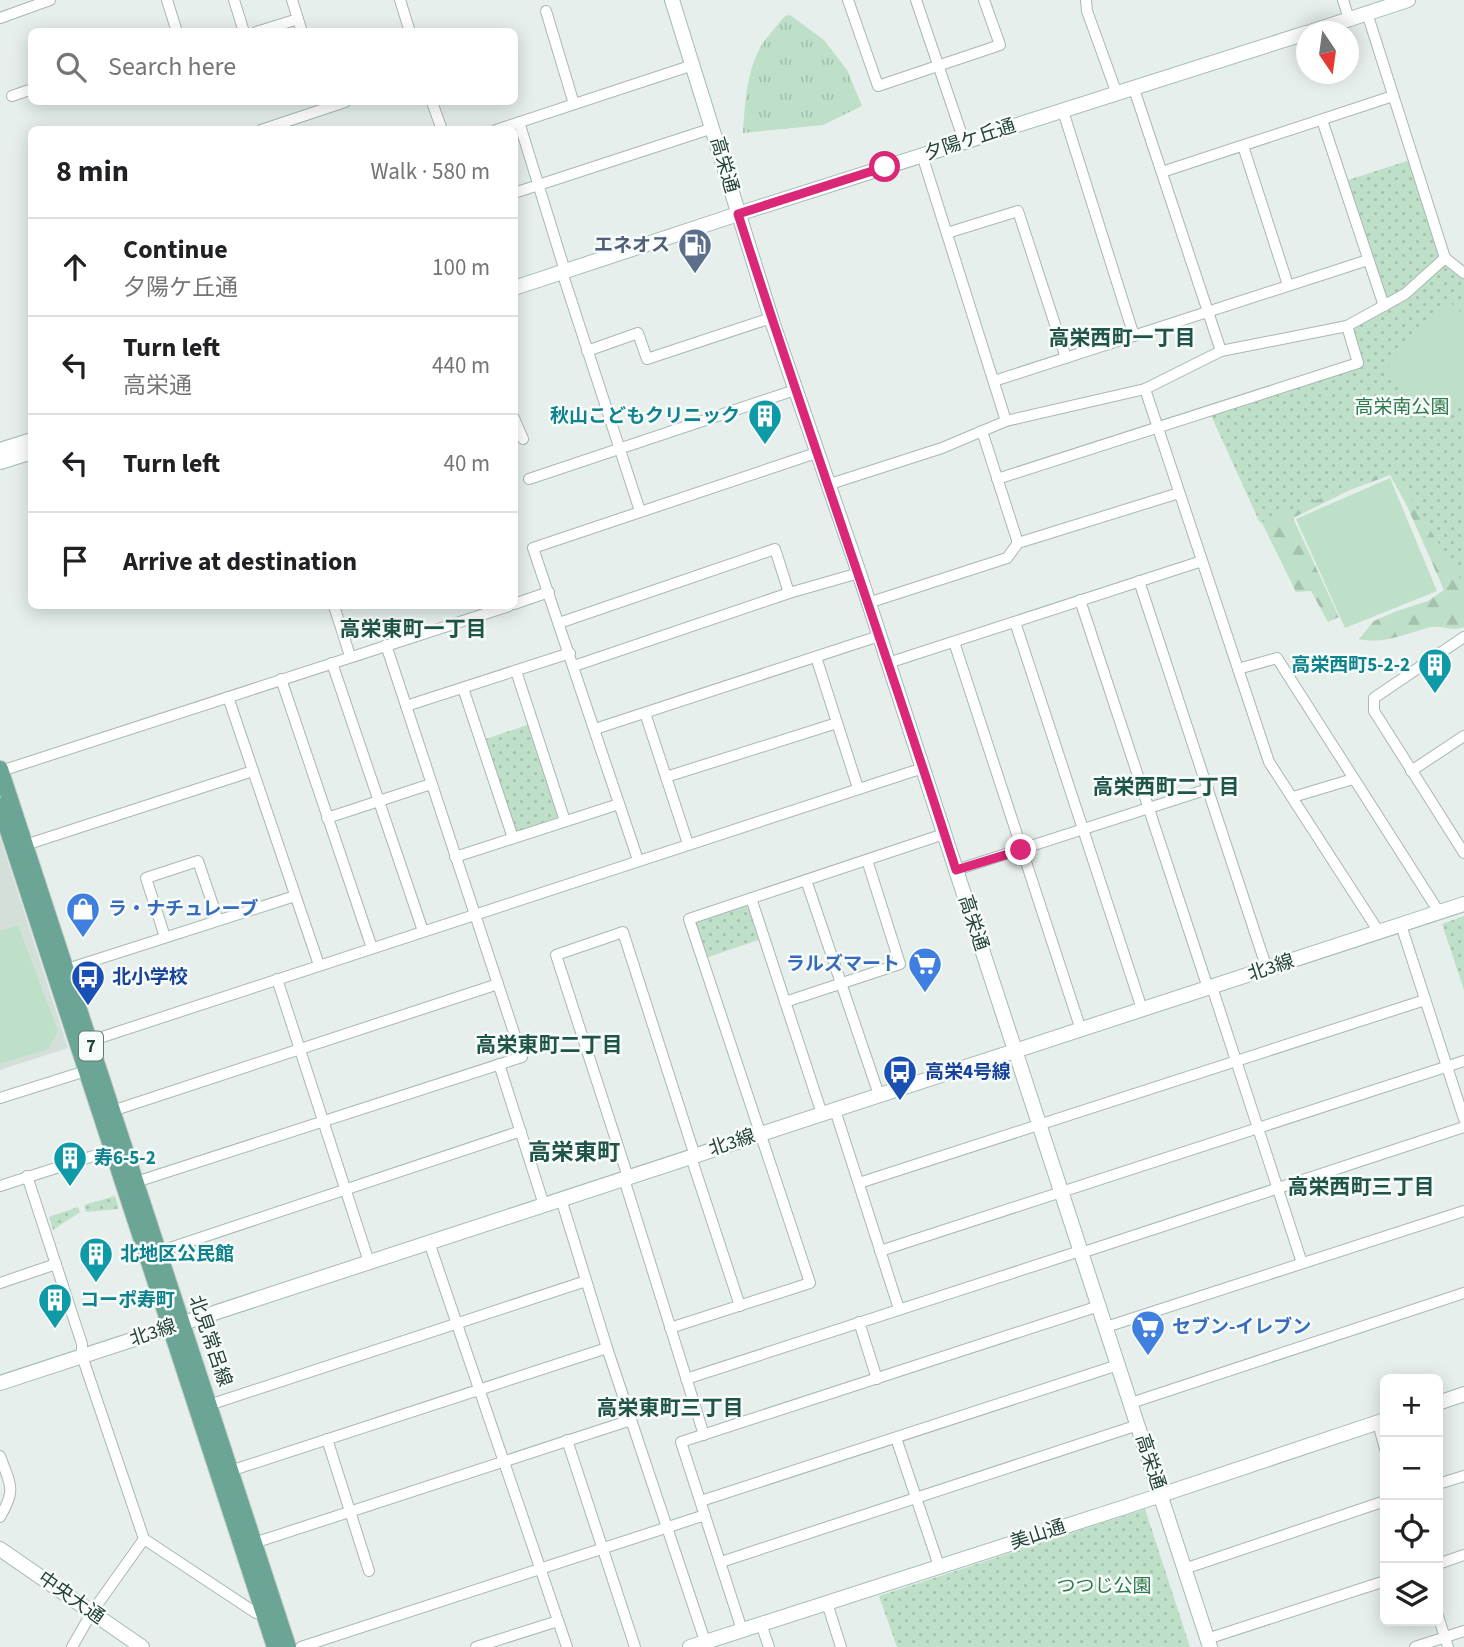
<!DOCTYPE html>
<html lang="en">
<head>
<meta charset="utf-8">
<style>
	:root { --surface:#fff; --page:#f2f2f2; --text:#202124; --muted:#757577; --line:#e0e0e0 }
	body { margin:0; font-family:"Source Sans 3","Noto Sans JP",sans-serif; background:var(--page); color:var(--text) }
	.controls { position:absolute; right:21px; bottom:21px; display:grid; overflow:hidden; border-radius:10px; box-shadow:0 4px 18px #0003 }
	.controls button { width:63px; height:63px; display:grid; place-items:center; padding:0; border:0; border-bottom:2px solid var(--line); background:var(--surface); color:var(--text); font:35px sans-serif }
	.compass { position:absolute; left:1296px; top:21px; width:63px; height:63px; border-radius:50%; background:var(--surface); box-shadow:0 4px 18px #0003; rotate:167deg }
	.stop { position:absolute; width:21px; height:21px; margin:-16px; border:5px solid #db2777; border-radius:50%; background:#fff }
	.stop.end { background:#db2777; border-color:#fff; box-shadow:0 2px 7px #0008 }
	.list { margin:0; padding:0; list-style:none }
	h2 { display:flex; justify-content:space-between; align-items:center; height:91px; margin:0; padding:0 28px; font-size:30px }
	h2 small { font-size:23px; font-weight:400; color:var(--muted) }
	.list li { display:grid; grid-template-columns:46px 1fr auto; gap:21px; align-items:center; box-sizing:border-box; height:98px; padding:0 28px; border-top:2px solid var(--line) }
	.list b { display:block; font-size:26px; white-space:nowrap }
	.list p { margin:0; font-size:23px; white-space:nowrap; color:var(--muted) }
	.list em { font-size:23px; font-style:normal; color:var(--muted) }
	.icon { flex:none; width:38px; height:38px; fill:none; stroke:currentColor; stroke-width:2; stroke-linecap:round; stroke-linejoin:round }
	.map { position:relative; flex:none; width:1464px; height:1647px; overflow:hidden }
	.search { position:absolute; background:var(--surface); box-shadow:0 4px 18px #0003; left:28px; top:28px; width:490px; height:77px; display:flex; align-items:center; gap:18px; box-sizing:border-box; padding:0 24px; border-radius:10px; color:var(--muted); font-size:26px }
	.panel { position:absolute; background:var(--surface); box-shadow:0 4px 18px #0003; left:28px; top:126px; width:490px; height:483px; border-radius:10px }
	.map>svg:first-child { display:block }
</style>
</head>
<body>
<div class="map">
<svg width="1464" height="1647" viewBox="0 0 1464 1647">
	<defs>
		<pattern id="grass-tufts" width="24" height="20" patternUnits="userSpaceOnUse" patternTransform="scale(1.75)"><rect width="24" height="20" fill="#bfe0c8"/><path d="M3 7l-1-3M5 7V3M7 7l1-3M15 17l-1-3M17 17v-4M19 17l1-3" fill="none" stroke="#a4c1ad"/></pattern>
		<pattern id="forest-firs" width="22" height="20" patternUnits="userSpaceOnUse" patternTransform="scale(1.75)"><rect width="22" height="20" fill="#bfe0c8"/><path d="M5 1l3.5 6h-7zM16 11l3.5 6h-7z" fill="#a4c1ad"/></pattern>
		<pattern id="park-dots" width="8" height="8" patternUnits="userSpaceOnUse" patternTransform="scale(1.75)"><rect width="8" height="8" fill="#bfe0c8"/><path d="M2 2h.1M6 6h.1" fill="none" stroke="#a4c1ad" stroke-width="1.8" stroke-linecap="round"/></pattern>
	</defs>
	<rect width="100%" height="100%" fill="#e6efeb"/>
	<polygon fill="#d4dfda" points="0,837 68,1048 0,1070"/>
	<path fill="url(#grass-tufts)" d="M790,15l34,25 23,30 15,36 -39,19 -80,8c2,-29 3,-60 18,-87 6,-10 16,-20 24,-30z"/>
	<path fill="url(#forest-firs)" d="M1367,380l97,75v172c-11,5 -22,-2 -33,0 -25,6 -46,18 -72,12l15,-18 23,-10 31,-10 16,-11 -37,-84 -17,-31 -40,15 -57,28 46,99 -11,5 -17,-31 -15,1 -35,-71z"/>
	<g fill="url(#park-dots)">
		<polygon points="1413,159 1445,258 1464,273 1464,584 1392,469 1260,523 1209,411 1358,363 1347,326 1384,306 1342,182"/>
		<polygon points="533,723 565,821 513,838 480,741"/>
		<polygon points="751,898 764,938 703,959 689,919"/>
		<polygon points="1464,916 1464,990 1442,924"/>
		<polygon points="115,1196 119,1209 86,1212 84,1205"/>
		<polygon points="78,1207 80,1212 53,1230 49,1217"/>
		<polygon points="1145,1509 1190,1647 897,1647 879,1596"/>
	</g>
	<g fill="#bfe0c8">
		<polygon points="1451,303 1464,315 1464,394 1437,421 1385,371"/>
		<polygon points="1390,478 1437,591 1345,628 1296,519"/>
		<polygon points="18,925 58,1031 48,1049 0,1064 0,931"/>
	</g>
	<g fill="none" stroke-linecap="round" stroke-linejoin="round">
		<g stroke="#a8b8b2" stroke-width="12">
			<g id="street">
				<polyline points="167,0 177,32"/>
				<polyline points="234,0 244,32"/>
				<polyline points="292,0 302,32"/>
				<polyline points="400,0 410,32"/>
				<polyline points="848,0 878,86 1000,45 984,0"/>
				<polyline points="916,0 964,141"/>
				<polyline points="1086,0 1087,11 1117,94"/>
				<polyline points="1343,0 1349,19"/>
				<polyline points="546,11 574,104"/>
				<polyline points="1367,13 1445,258 1464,273"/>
				<polyline points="0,18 50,0"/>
				<polyline points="256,32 298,19"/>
				<polyline points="1134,89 1221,351"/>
				<polyline points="12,96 32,89"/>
				<polyline points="432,102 442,130"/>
				<polyline points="1063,111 1134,336"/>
				<polyline points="1322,120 1384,306"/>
				<polyline points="519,122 565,271"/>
				<polyline points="261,130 345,102"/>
				<polyline points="496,130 693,65"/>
				<polyline points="1243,146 1288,285"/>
				<polyline points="922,155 1006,421"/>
				<polyline points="1162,172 1393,96"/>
				<polyline points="514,193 713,128"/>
				<polyline points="947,233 1018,211 1066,358"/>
				<polyline points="562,272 640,511"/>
				<polyline points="587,351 638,333 647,359 771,318"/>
				<polyline points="994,381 1368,260"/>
				<polyline points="1145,389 1269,762 1379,932"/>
				<polyline points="514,418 523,439"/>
				<polyline points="982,431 1018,543"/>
				<polyline points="529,479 795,390"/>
				<polyline points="997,479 1358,363 1347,326"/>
				<polyline points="827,485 942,448 1006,421 1145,389 1221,351 1347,326 1405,294 1445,258"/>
				<polyline points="1139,581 1267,969"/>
				<polyline points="1080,600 1208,988"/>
				<polyline points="868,603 1007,558 1018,543 1179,493"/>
				<polyline points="514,604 549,592"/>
				<polyline points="334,606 350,656"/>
				<polyline points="1015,622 1142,1009"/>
				<polyline points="559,623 775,549 789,593"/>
				<polyline points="1464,637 1374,698 1374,711 1464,853"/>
				<polyline points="954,642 1081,1030"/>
				<polyline points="816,657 858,788"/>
				<polyline points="332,663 423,931"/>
				<polyline points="888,663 1202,561"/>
				<polyline points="574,666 789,593 859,573"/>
				<polyline points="1238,669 1277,658 1439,912"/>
				<polyline points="516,671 565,821"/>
				<polyline points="281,679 372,948"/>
				<polyline points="463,688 513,838"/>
				<polyline points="228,697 319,965"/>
				<polyline points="406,706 570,653"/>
				<polyline points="645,713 688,844"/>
				<polyline points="595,729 879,636"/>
				<polyline points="1,771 509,606"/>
				<polyline points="1411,771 1464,736"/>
				<polyline points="666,777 837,723"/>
				<polyline points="1293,797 1353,779"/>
				<polyline points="327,818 431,784"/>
				<polyline points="19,847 253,771"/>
				<polyline points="455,857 619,804"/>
				<polyline points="638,860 533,548 816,453"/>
				<polyline points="956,870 1208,789"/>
				<polyline points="806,880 879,1095"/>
				<polyline points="751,898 822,1114"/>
				<polyline points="1401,925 1464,1119"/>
				<polyline points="165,937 146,878 198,861 218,920"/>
				<polyline points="61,971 295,896"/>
				<polyline points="277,979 369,1262"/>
				<polyline points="1212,987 1302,1263"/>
				<polyline points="785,1002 900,964 867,860"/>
				<polyline points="84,1043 923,768"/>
				<polyline points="499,1064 544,1205"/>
				<polyline points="0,1098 92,1069"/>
				<polyline points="835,1110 899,1309"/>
				<polyline points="112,1111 498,984"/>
				<polyline points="691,1157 740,1306"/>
				<polyline points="27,1176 82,1344 82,1356 144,1539 256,1613 264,1612"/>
				<polyline points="628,1177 556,955 623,932 695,1156"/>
				<polyline points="624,1179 704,1435"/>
				<polyline points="136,1182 522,1057 386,645"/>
				<polyline points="859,1183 1425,1000"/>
				<polyline points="0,1186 118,1148"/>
				<polyline points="561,1199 607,1348 707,1647"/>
				<polyline points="429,1242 567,1647"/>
				<polyline points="880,1251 1464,1061"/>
				<polyline points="155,1253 521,1131"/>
				<polyline points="1081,1253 1464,1127"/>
				<polyline points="0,1283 56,1264"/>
				<polyline points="859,1322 877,1379"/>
				<polyline points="1106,1327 1464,1211"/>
				<polyline points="670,1328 810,1283 689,919 944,834"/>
				<polyline points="686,1379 1080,1251"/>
				<polyline points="1131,1403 1464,1293"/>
				<polyline points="209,1405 586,1281"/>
				<polyline points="1378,1423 1385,1449"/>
				<polyline points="896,1438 939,1566"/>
				<polyline points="327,1439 369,1571"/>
				<polyline points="567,1440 635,1647"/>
				<path d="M0,1456c10,29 17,32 0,61"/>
				<polyline points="227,1472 607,1348"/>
				<polyline points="1438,1484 1464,1476"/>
				<polyline points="701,1501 1118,1365"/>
				<polyline points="248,1545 631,1420"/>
				<polyline points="721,1562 1138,1425"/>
				<polyline points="1438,1564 1464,1555"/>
				<polyline points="1184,1569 1385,1501"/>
				<polyline points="827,1603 841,1647"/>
				<polyline points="1438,1616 1448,1647"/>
				<polyline points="761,1624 769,1647"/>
				<polyline points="742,1630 681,1442 1099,1306"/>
				<polyline points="1207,1639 1385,1581"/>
				<polyline points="72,1647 92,1612 144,1539"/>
				<polyline points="301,1647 705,1515"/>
				<polyline points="476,1647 558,1621"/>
				<polyline points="1415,1647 1464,1631"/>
			</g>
		</g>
		<g stroke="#a4bbb3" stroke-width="16">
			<g id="secondary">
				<polyline points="672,0 773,324 859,573 1210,1647"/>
				<polyline points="1310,32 1408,0"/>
				<polyline points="514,288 738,214 1306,33"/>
				<polyline points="0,450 32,440"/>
				<polyline points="0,462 32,452"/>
				<polyline points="0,1383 1464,904"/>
				<polyline points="1438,1403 1464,1394"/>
				<polyline points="0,1549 142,1647"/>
				<polyline points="690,1647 1125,1507 1385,1420"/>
			</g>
		</g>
		<g stroke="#c2cac8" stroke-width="18">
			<g id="primary">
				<polyline points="0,769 288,1647"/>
				<polyline points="0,806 275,1647"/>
			</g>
		</g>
		<use href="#street" stroke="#fff" stroke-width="10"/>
		<use href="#secondary" stroke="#fff" stroke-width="14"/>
		<use href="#primary" stroke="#6aa596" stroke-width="16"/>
	</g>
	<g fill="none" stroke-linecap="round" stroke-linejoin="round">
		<path stroke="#db2777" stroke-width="9" d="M885,167l-147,47c70,219 148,436 218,656l65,-20"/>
	</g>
	<defs>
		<g id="fuel-pin" transform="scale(1.75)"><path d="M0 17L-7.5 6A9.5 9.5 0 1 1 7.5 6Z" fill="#5c6f8a" stroke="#f7fbf9"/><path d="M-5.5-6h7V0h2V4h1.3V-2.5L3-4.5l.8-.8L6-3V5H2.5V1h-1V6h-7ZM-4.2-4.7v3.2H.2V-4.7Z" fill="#fff"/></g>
		<g id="building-pin" transform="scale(1.75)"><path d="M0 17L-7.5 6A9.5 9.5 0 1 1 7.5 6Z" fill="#0f9aa8" stroke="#f7fbf9"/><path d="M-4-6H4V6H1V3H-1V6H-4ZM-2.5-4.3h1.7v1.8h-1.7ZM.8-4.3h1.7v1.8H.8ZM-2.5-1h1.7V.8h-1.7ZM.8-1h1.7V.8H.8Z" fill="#fff"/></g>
		<g id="shop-pin" transform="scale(1.75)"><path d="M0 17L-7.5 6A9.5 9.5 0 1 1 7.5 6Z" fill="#3f7fe0" stroke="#f7fbf9"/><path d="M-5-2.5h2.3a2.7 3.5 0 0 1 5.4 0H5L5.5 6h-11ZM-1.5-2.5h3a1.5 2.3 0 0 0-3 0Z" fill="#fff"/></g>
		<g id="supermarket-pin" transform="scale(1.75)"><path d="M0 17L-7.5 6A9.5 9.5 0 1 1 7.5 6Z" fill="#3f7fe0" stroke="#f7fbf9"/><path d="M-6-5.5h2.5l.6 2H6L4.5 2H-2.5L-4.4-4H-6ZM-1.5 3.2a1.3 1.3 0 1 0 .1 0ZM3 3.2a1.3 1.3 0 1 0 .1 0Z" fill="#fff"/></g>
		<g id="bus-pin" transform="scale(1.75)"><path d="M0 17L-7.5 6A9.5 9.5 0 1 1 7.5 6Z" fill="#1a4fb4" stroke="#f7fbf9"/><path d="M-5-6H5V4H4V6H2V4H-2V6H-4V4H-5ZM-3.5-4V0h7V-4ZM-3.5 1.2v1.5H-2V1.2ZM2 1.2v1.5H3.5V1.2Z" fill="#fff"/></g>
	</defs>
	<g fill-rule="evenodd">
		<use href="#fuel-pin" x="695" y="245"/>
		<use href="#building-pin" x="765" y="416"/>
		<use href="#building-pin" x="1435" y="665"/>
		<use href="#shop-pin" x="83" y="909"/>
		<use href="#supermarket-pin" x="925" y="964"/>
		<use href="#bus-pin" x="88" y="977"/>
		<use href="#bus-pin" x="900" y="1072"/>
		<use href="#building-pin" x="70" y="1158"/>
		<use href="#building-pin" x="96" y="1254"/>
		<use href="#building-pin" x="55" y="1300"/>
		<use href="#supermarket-pin" x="1148" y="1327"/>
	</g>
	<g text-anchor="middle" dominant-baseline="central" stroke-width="5" stroke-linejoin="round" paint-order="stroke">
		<rect fill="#f7fbf9" stroke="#637a73" stroke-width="2" x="79" y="1031.5" width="24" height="29" rx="5"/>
		<g font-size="18" font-weight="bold" fill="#24423a">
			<text x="91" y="1046">7</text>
		</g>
		<g font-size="19" fill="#24423a" stroke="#f7fbf9">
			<text transform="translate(970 140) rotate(-18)">夕陽ケ丘通</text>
			<text transform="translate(724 165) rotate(74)">高栄通</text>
			<text transform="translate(973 923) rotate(72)">高栄通</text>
			<text transform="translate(1271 968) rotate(-18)">北3線</text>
			<text transform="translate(732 1143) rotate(-18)">北3線</text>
			<text transform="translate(153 1333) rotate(-18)">北3線</text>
			<text transform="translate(210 1341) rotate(71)">北見常呂線</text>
			<text transform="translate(1150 1462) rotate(72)">高栄通</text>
			<text transform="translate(1038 1535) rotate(-18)">美山通</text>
			<text transform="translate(71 1598) rotate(35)">中央大通</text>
		</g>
		<g font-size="19" font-weight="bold" fill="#4e5e75" stroke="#f7fbf9" text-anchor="end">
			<text x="670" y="245">エネオス</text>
		</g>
		<g font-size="19" fill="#2d7a4b" stroke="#f7fbf9">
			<text x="1402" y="407">高栄南公園</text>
			<text x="1104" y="1586">つつじ公園</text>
		</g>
		<g font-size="19" font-weight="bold" fill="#0d838f" stroke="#f7fbf9" text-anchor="start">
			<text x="740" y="416" text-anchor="end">秋山こどもクリニック</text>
			<text x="1410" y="665" text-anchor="end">高栄西町5-2-2</text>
			<text x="94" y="1158">寿6-5-2</text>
			<text x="120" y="1254">北地区公民館</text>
			<text x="80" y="1300">コーポ寿町</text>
		</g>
		<g font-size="19" font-weight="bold" fill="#366cbe" stroke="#f7fbf9" text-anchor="start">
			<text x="108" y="909">ラ・ナチュレーブ</text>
			<text x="900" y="964" text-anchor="end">ラルズマート</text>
			<text x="1172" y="1327">セブン-イレブン</text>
		</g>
		<g font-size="19" font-weight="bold" fill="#164399" stroke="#f7fbf9" text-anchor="start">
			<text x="112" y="977">北小学校</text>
			<text x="925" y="1072">高栄4号線</text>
		</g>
		<g font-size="21" font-weight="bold" fill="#1f5548" stroke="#f7fbf9">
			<text x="1122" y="338">高栄西町一丁目</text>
			<text x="413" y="629">高栄東町一丁目</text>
			<text x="1166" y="787">高栄西町二丁目</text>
			<text x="549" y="1045">高栄東町二丁目</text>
			<text x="1361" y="1187">高栄西町三丁目</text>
			<text x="670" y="1408">高栄東町三丁目</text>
		</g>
		<g font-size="23" font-weight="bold" fill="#1f5548" stroke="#f7fbf9">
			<text x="574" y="1152">高栄東町</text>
		</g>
	</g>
</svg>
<div class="controls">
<button>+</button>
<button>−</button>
<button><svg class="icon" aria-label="locate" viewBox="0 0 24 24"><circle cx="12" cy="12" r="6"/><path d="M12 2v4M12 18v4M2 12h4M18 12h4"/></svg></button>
<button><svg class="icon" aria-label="layers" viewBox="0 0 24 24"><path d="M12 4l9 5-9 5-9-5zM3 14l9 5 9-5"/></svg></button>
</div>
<svg class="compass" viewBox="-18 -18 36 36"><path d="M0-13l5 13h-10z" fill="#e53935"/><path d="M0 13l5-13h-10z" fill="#757577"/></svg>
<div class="stop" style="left:885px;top:167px"></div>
<div class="stop end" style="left:1021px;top:850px"></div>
<div class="search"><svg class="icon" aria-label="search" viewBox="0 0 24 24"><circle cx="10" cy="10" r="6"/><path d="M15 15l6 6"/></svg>Search here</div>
<section class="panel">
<h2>8 min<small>Walk · 580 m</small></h2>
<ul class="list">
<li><svg class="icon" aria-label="ahead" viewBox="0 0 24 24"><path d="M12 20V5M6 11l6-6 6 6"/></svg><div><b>Continue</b><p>夕陽ケ丘通</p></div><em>100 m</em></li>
<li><svg class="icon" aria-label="left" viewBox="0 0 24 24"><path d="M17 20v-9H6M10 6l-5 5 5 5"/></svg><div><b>Turn left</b><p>高栄通</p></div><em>440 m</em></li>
<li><svg class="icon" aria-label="left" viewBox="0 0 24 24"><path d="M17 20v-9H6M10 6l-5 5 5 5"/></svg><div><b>Turn left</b></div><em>40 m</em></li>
<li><svg class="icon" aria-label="arrive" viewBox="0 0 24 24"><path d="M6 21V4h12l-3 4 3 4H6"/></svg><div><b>Arrive at destination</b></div></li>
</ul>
</section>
</div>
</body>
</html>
